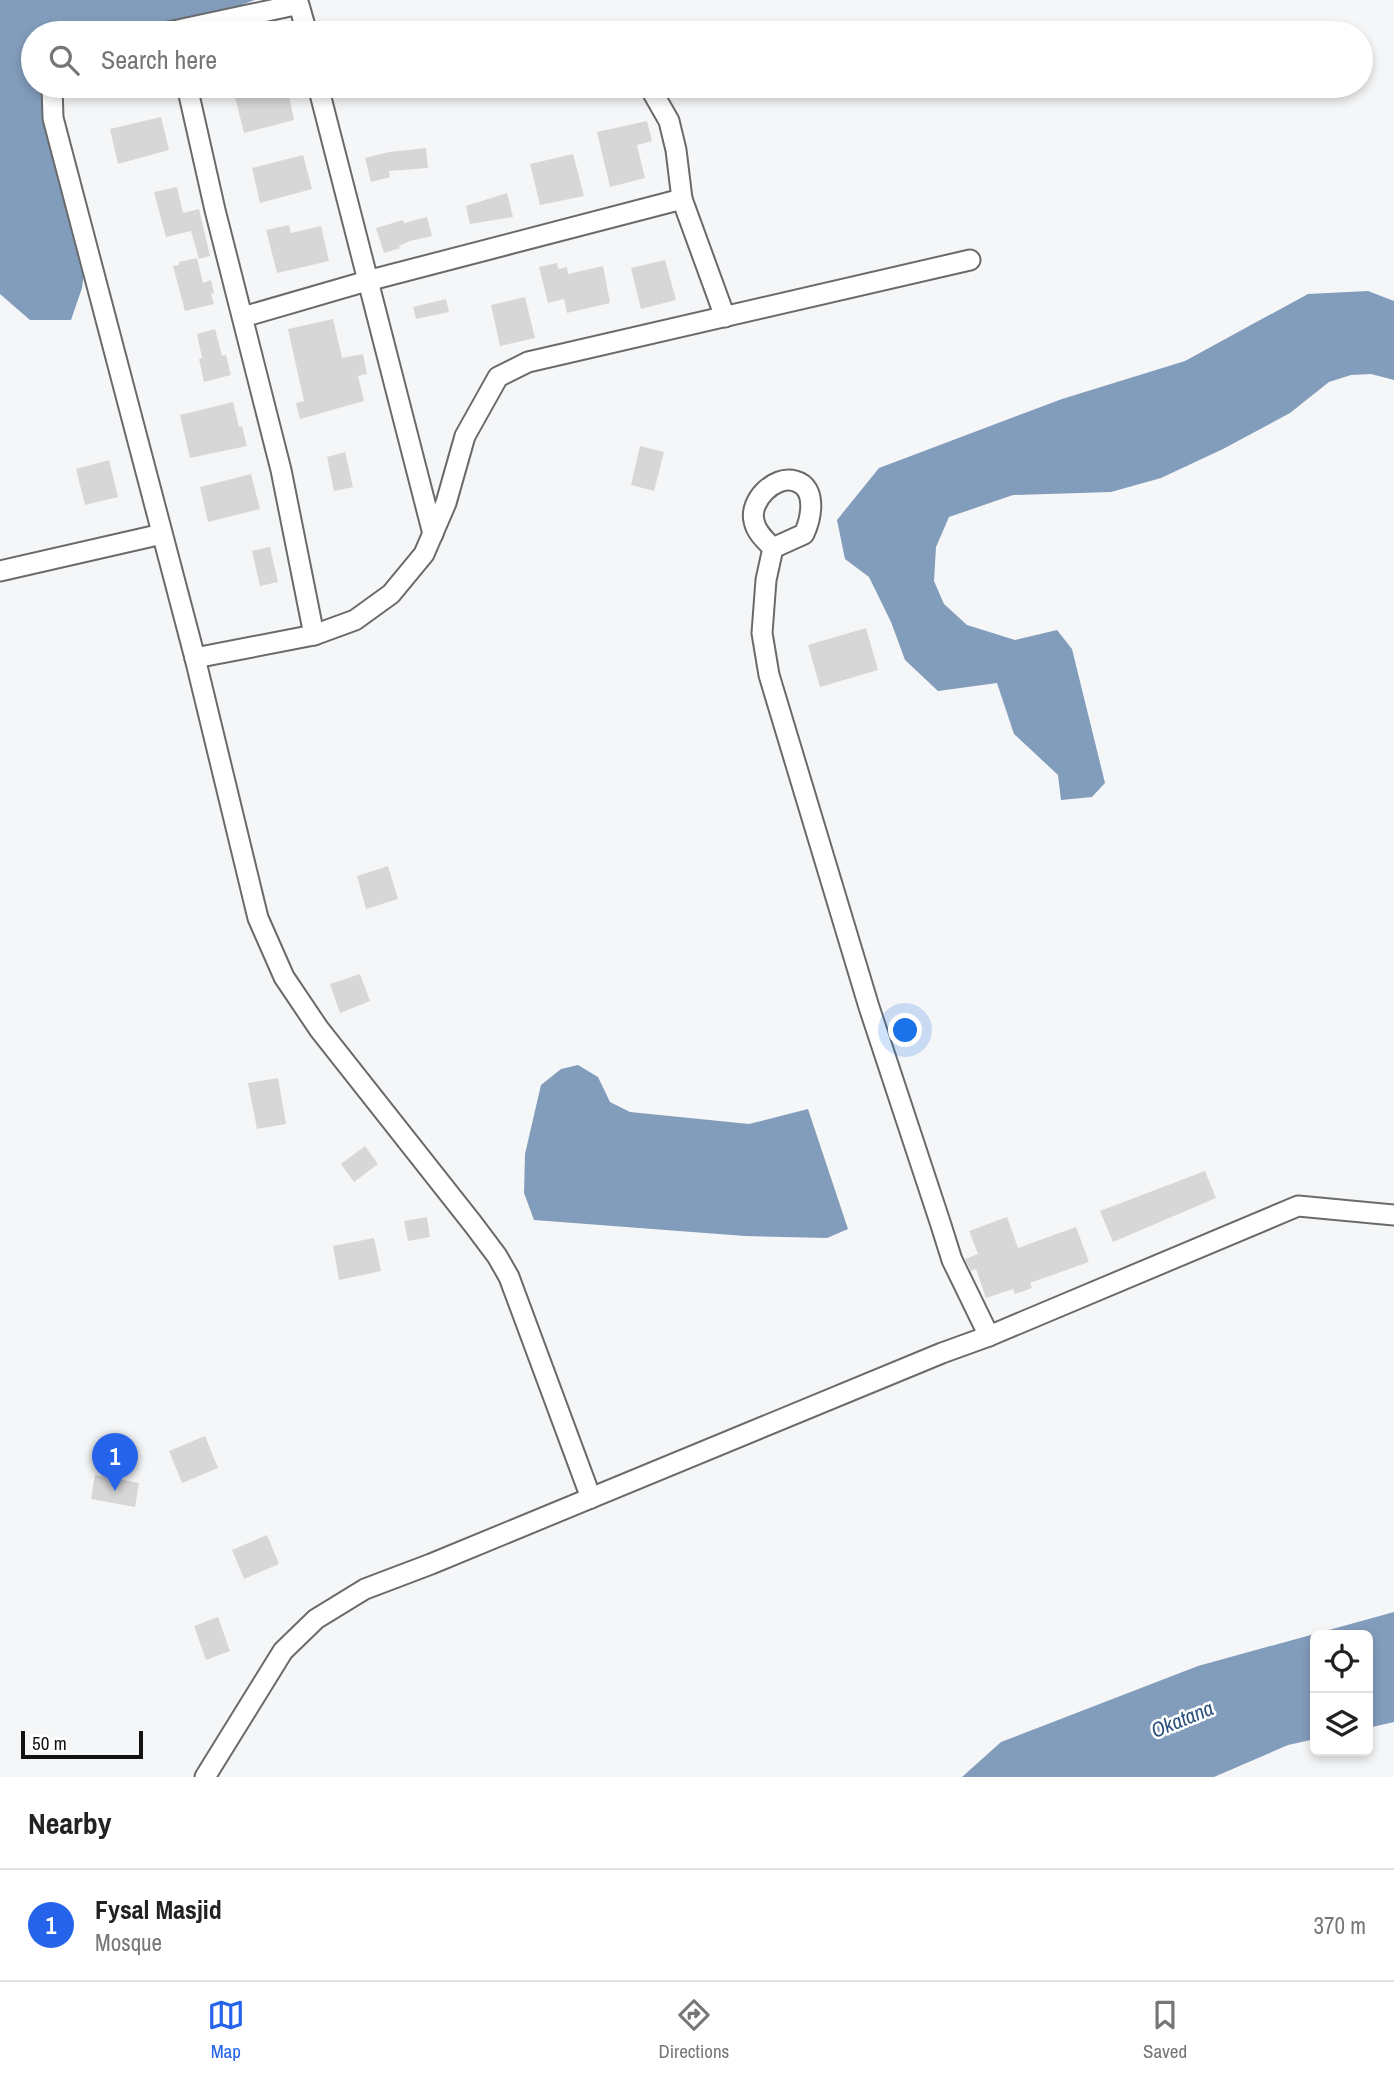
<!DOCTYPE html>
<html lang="en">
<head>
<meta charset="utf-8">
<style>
	:root { --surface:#fff; --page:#f2f2f2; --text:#222; --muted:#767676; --line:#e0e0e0; --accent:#2563eb }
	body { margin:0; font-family:"Archivo Narrow",sans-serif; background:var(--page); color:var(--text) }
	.controls { position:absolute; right:21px; bottom:21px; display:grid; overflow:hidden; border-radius:10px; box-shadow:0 4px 10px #0003 }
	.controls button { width:63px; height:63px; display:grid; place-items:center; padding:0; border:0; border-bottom:2px solid var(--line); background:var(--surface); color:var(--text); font:35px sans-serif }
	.scale { position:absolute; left:21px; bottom:18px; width:122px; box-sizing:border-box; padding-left:7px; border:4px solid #121213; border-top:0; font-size:19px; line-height:24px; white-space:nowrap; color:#121213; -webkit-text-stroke:5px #fff; paint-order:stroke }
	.you { position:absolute; left:906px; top:1031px; width:24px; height:24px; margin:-18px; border:5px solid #fff; border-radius:50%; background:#1a73e8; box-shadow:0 0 0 10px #1a73e833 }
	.badge { display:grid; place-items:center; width:46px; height:46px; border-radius:50%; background:var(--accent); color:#fff; font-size:23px; font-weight:700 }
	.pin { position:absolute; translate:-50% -58px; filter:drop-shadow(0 2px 4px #0008) }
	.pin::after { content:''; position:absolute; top:37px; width:24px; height:21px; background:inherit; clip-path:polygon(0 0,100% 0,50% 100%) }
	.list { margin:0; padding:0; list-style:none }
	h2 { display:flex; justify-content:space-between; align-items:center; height:91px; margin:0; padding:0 28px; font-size:30px }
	h2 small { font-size:23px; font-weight:400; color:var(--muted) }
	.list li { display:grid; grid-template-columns:46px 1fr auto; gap:21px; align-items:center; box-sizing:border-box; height:112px; padding:0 28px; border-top:2px solid var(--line) }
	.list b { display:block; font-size:26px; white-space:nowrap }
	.list p { margin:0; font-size:23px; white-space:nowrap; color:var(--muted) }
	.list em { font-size:23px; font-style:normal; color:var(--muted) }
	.icon { flex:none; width:38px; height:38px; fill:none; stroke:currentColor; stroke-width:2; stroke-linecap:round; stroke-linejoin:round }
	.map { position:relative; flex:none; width:1394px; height:1777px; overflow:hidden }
	.search { position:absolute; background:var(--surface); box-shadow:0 4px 10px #0003; left:21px; right:21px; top:21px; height:77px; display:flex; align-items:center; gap:18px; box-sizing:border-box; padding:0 24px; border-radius:38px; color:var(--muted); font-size:26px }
	.sheet { height:203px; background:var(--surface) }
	nav { display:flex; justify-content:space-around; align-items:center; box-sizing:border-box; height:98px; border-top:2px solid var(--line); background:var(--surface); font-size:19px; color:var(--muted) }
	nav a { display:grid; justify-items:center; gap:4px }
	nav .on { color:var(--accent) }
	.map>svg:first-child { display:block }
</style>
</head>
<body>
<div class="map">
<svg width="1394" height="1777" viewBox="0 0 1394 1777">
	<rect width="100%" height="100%" fill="#f5f6f7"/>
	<g fill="#829cbb">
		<polygon points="0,0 255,0 164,33 33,33 33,86 52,86 87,251 82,288 71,320 30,320 0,294"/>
		<polygon points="1368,291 1394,301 1394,380 1371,374 1351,375 1329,382 1290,413 1223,449 1161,478 1111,492 1013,495 949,517 936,547 934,581 944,604 967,625 1015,640 1057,630 1072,649 1105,783 1092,797 1061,800 1058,775 1014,734 997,683 938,691 905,660 891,622 869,577 845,559 837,520 879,468 1062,399 1185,361 1308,294"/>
		<polygon points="578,1065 598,1077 610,1102 630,1112 749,1124 808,1109 848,1229 827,1238 745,1236 534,1220 524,1193 525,1154 541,1085 561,1069"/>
		<polygon points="1394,1612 1394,1722 1368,1728 1368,1635 1315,1635 1315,1739 1288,1745 1214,1777 962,1777 1001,1742 1198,1666"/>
	</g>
	<g fill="#d8d7d8">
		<polygon points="287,86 294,120 244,133 235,97"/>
		<polygon points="161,117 169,150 118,164 110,129"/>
		<polygon points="647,121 652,141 637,145 645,178 610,187 597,132"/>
		<polygon points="426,148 428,168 389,171 390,177 371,182 365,158 389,152"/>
		<polygon points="573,154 584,196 540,205 530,164"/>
		<polygon points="303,155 312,189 260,203 252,168"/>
		<polygon points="177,187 183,213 199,209 210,256 199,259 191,231 166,237 154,192"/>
		<polygon points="507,193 513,217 470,224 466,206"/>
		<polygon points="427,217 432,236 410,241 399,246 400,248 384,253 376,228 403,220 404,223"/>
		<polygon points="289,225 291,233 321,226 329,261 277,273 266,230"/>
		<polygon points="197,258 203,283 211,280 214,293 211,294 214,304 185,311 173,266 179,265 179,262"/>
		<polygon points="665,260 676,300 641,309 631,268"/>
		<polygon points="557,263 558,269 567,267 568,274 603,266 610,303 567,313 564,299 548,303 539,267"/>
		<polygon points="525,297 535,338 500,346 491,305"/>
		<polygon points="446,299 449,312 416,319 413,307"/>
		<polygon points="333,319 342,358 363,354 367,374 358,376 364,401 300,419 296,403 304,401 288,329"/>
		<polygon points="215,329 222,356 226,355 231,375 204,382 199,359 202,358 197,334"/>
		<polygon points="233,402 239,427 242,426 247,446 190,458 180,415"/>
		<polygon points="640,446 664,452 654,491 631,485"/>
		<polygon points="345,452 353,487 334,491 327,457"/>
		<polygon points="109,460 118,497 85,505 76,469"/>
		<polygon points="251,474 260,509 208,522 200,487"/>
		<polygon points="270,547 278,582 260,586 252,551"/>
		<polygon points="866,628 878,670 820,687 808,645"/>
		<polygon points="388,866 398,899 366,909 357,876"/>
		<polygon points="360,974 370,1001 340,1013 330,984"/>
		<polygon points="278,1078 286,1124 257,1129 248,1083"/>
		<polygon points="365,1146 378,1164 354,1182 341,1164"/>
		<polygon points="1205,1171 1216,1198 1113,1242 1100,1211"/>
		<polygon points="427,1217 430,1237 408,1241 404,1221"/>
		<polygon points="1007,1217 1018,1248 1076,1227 1089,1262 1030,1283 1032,1288 1015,1294 1013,1289 986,1298 976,1269 971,1271 965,1259 978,1254 969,1231"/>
		<polygon points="374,1238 381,1271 339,1280 333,1246"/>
		<polygon points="205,1436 218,1468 182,1483 169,1451"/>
		<polygon points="95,1475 139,1483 135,1507 91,1499"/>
		<polygon points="267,1535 279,1564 244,1579 232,1550"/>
		<polygon points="218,1617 230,1651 206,1660 194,1626"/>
	</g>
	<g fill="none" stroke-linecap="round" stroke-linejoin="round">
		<g stroke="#696a6b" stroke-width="23">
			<g id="street">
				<polyline points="164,33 295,5 299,5 307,33"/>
				<polyline points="52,86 53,118 195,658 258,918 284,977 319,1029 473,1224 497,1256 509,1277 591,1498"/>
				<polyline points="187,86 215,210 281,470 314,635"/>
				<polyline points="318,86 433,534"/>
				<polyline points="649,86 669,121 676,150 682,199 725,317"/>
				<polyline points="243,317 367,281 682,199"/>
				<path d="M773,548c-8,-8 -17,-16 -19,-27 -5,-20 20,-46 41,-40 23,6 16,38 9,53l-31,14 -7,32 -4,53 7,42 100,332 71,215 12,38 37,76"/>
				<polyline points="0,571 162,534"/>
				<polyline points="195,658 314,635 355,620 391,594 424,554 446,503 465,436 498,377 528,362 970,260"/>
				<polyline points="205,1777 283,1651 316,1619 365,1589 431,1564 942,1353 989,1336 1298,1206 1394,1215"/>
			</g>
		</g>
		<use href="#street" stroke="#fff" stroke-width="19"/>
	</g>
	<g text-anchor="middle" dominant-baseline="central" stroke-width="5" stroke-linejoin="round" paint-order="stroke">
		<g font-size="21" font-style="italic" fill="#2c517d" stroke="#fff">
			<text transform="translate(1182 1719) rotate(-22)">Okatana</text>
		</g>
	</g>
</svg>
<div class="controls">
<button><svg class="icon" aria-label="locate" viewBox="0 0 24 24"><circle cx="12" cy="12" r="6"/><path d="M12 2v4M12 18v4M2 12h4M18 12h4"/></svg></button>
<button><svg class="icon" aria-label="layers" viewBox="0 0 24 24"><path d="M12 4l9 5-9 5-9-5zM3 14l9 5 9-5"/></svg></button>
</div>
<div class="scale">50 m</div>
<div class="you"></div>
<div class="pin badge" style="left:115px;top:1491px">1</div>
<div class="search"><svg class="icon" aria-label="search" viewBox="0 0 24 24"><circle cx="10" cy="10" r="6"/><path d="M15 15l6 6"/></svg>Search here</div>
</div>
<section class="sheet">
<h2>Nearby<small></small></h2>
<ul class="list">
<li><span class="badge">1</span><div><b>Fysal Masjid</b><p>Mosque</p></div><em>370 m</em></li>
</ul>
</section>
<nav>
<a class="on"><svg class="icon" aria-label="map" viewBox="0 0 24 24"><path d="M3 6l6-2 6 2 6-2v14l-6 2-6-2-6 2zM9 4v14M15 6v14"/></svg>Map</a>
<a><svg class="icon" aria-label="directions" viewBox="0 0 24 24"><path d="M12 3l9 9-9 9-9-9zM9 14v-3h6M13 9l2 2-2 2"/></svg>Directions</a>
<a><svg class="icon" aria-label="saved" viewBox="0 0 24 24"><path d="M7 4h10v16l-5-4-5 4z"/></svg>Saved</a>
</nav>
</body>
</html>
